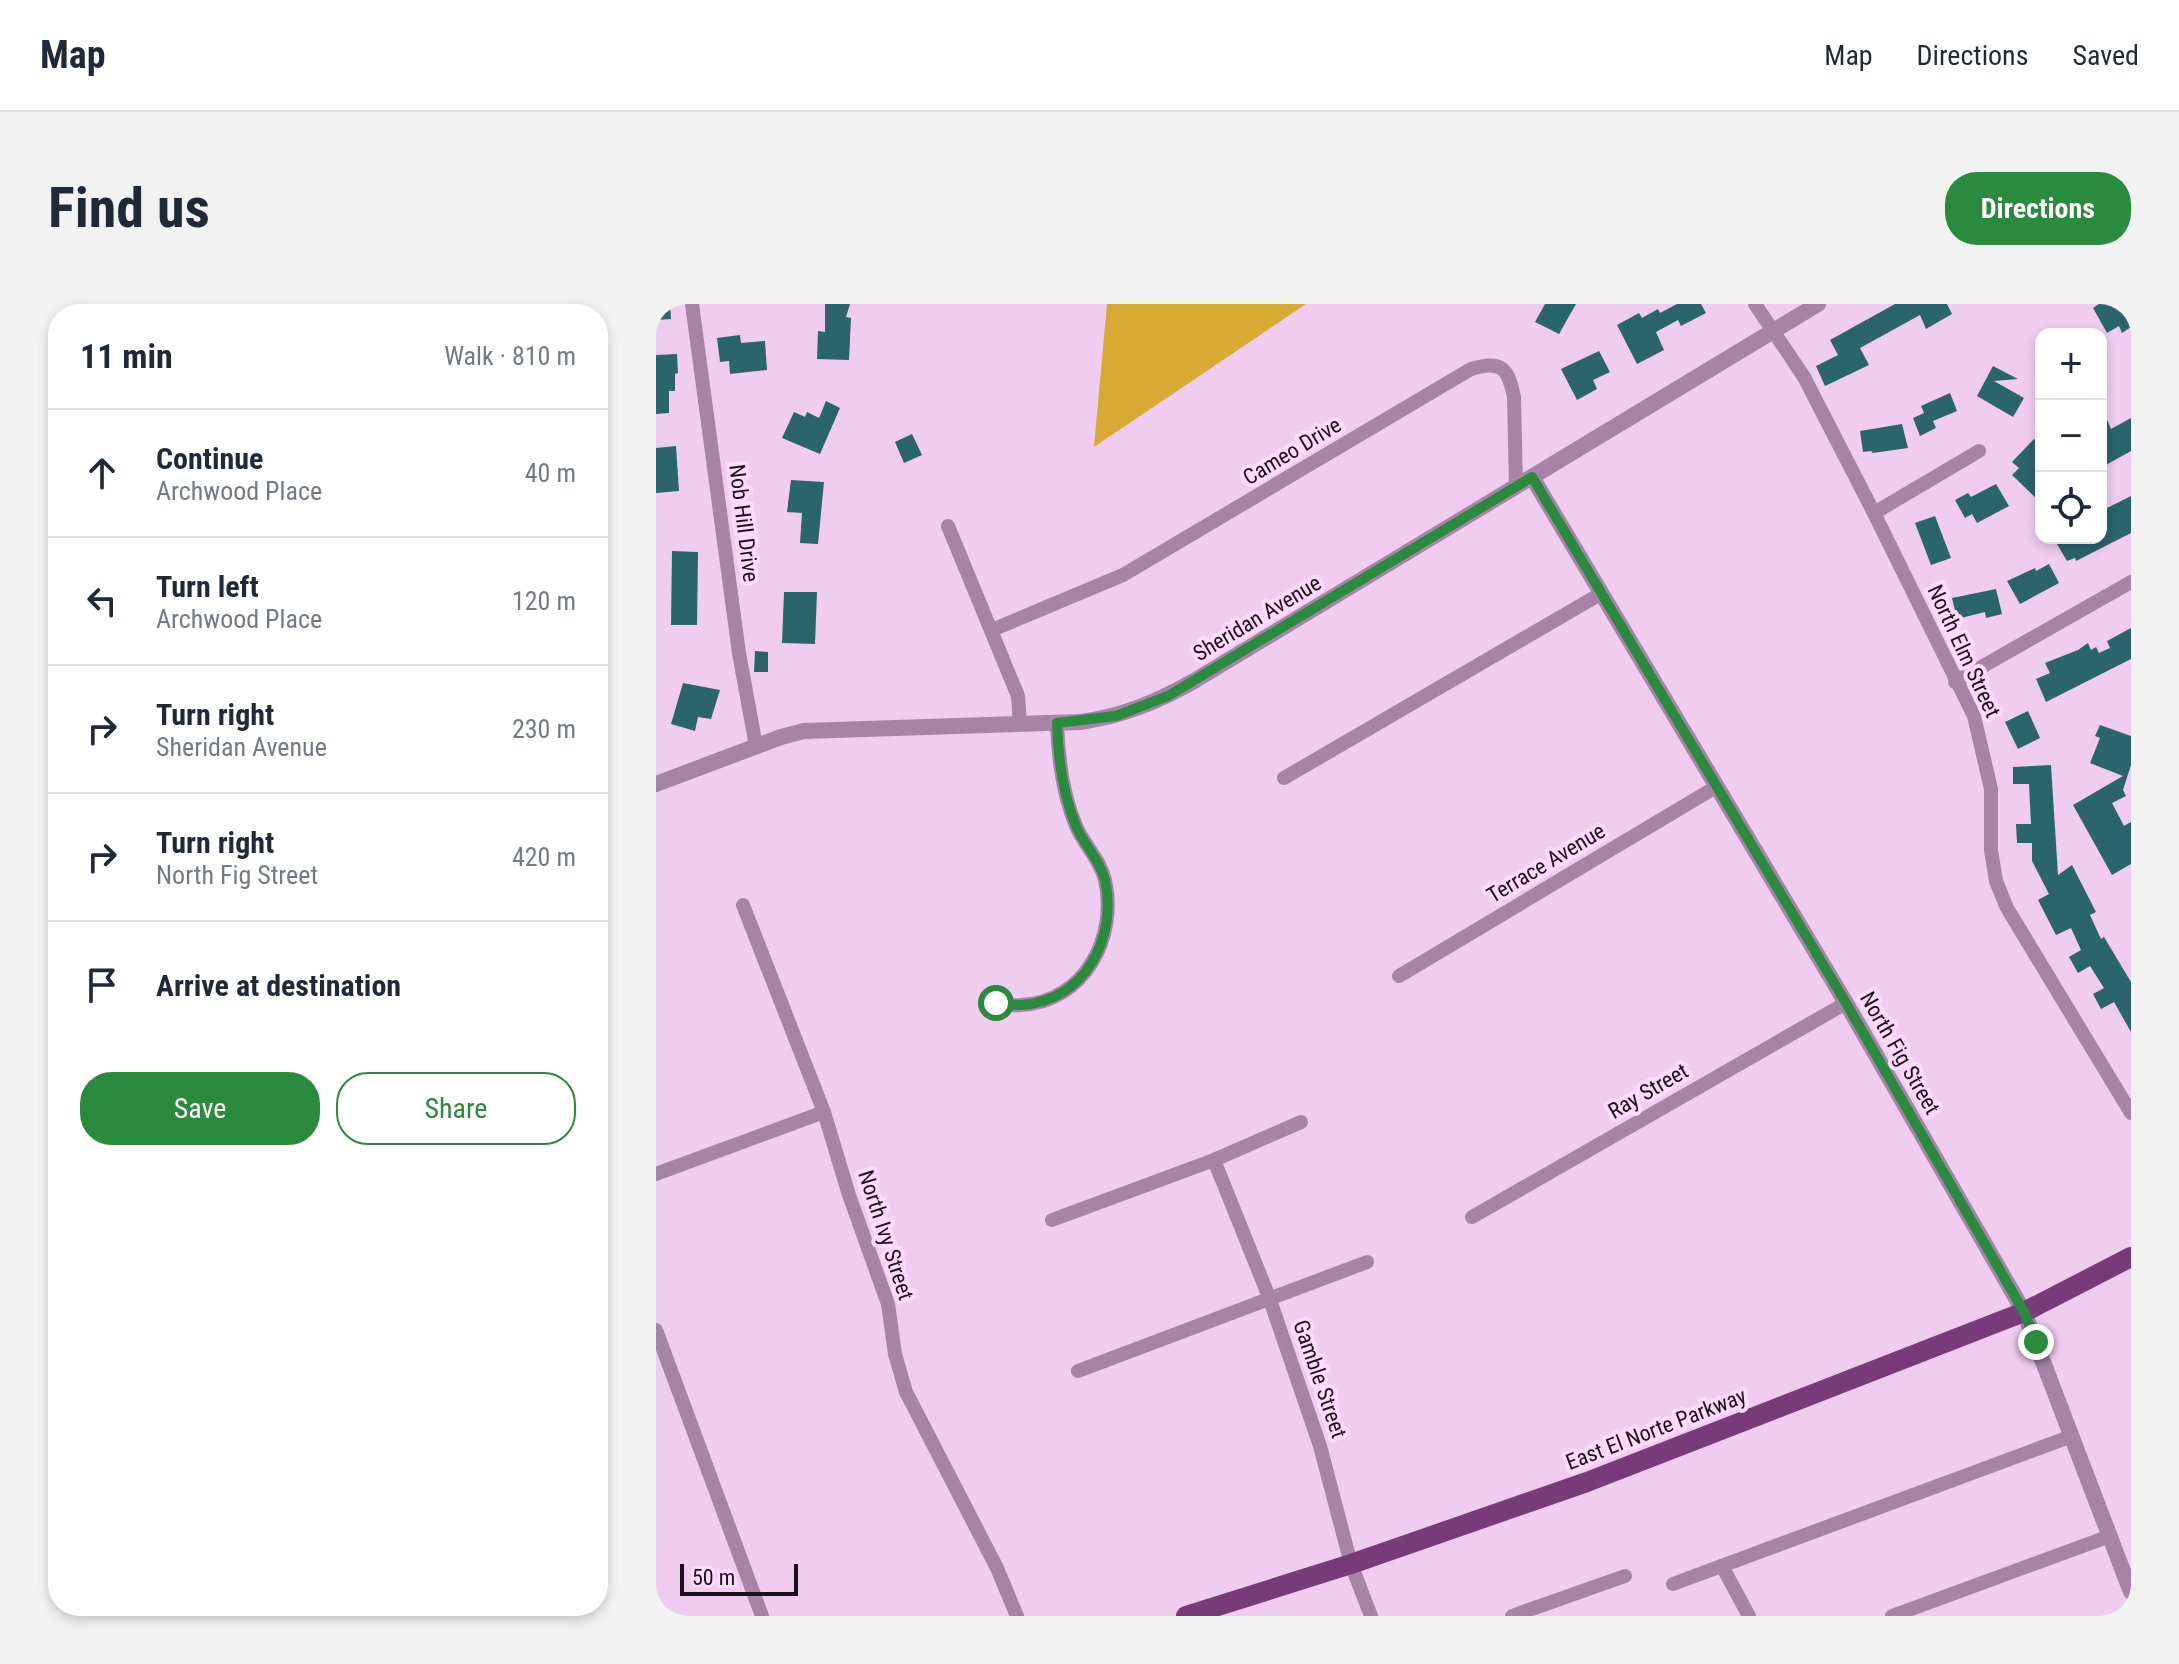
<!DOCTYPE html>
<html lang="en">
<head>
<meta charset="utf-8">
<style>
	:root { --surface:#fff; --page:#f2f2f3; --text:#1f2937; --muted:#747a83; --line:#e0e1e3; --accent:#2a8a3d }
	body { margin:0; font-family:"Roboto Condensed",sans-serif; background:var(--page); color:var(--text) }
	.controls { position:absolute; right:24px; top:24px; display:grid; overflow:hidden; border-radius:16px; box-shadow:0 4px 12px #0003 }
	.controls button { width:72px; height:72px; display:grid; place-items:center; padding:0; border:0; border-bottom:2px solid var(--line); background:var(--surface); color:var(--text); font:40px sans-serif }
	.scale { position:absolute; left:24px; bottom:20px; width:118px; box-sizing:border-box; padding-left:8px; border:4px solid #1c101c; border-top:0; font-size:22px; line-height:28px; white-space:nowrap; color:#1c101c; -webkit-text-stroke:6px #fed9fd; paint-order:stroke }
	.stop { position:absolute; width:24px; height:24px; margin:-18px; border:6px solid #2a8a3d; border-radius:50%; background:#fff }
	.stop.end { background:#2a8a3d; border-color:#fff; box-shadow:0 2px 8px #0008 }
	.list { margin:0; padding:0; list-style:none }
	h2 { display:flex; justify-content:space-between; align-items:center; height:104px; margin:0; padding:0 32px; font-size:34px }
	h2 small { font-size:26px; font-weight:400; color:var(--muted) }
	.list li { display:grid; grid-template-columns:52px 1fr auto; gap:24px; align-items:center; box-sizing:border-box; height:128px; padding:0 32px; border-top:2px solid var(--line) }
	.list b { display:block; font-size:30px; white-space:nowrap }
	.list p { margin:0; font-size:26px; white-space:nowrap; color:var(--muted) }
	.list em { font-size:26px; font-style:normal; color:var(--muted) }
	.actions { display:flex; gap:16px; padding:24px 32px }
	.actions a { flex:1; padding:18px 0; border:2px solid var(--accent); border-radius:32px; text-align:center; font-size:28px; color:var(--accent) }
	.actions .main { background:var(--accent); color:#fff }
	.icon { flex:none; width:44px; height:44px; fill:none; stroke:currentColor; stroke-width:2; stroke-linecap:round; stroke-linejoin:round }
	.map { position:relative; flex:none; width:1475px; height:1312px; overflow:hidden; border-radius:32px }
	header { display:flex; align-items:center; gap:48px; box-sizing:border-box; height:112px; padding:0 40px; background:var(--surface); border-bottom:2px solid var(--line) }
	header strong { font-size:38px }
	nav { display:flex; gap:44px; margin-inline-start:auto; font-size:28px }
	.intro { display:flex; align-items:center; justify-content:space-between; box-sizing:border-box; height:192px; padding:0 48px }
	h1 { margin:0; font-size:56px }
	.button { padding:20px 36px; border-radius:32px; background:var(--accent); color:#fff; font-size:28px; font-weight:700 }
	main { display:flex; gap:48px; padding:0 48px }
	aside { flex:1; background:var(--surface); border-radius:32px; box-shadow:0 4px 12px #0003 }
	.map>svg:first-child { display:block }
</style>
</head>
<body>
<header>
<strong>Map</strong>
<nav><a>Map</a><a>Directions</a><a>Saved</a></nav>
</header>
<div class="intro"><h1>Find us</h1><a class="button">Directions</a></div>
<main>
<aside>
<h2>11 min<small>Walk · 810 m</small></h2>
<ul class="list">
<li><svg class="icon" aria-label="ahead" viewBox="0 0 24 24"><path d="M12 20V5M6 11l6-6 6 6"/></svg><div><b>Continue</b><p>Archwood Place</p></div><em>40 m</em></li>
<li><svg class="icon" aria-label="left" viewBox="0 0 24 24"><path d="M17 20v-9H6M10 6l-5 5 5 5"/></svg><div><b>Turn left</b><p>Archwood Place</p></div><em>120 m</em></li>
<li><svg class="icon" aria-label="right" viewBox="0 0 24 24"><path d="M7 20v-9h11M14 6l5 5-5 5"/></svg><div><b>Turn right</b><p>Sheridan Avenue</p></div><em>230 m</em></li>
<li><svg class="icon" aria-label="right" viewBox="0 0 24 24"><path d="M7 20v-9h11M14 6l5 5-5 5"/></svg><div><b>Turn right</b><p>North Fig Street</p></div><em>420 m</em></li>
<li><svg class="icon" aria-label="arrive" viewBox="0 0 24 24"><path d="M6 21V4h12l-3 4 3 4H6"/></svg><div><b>Arrive at destination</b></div></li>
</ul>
<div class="actions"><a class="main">Save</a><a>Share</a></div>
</aside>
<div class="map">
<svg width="1475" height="1312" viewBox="0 0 1475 1312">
	<rect width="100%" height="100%" fill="#f0ccf0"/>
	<polygon fill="#d7aa34" points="451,0 650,0 438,143"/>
	<g fill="#2a646c">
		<polygon points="0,0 14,0 15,15 0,16"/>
		<polygon points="169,0 194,0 190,13 195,14 193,56 161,55 162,27 169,28"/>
		<polygon points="889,0 920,0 903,30 879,18"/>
		<polygon points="1021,0 1045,0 1050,9 1025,22 1022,16 1000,28 1008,46 981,60 961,21 983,9 986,14 1002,5 1004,9"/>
		<polygon points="1239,0 1291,0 1296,10 1270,25 1264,11 1204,44 1213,61 1169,82 1160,62 1182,51 1174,36"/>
		<polygon points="1443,0 1469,0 1475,10 1475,23 1466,29 1463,22 1451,29 1437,4"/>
		<polygon points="84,31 85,39 109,37 111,66 74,70 73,57 64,58 61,34"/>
		<polygon points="943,47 954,68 937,76 941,85 921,96 905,65"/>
		<polygon points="21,50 22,69 19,70 19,87 13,87 13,109 0,110 0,51"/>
		<polygon points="1337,62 1362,75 1338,77 1368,94 1357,113 1321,92"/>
		<polygon points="1294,89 1301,107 1277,117 1280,124 1264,132 1257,114 1268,109 1265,102"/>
		<polygon points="170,97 184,104 164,150 126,134 138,108 149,113 151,108 163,114"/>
		<polygon points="1445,102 1455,125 1475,114 1475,147 1450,161 1445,152"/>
		<polygon points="1246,120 1252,144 1217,149 1215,147 1207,148 1204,127"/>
		<polygon points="256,130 266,151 248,159 239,138"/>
		<polygon points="1378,135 1385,142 1385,199 1356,171 1363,164 1356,158"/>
		<polygon points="20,142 23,187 0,189 0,144"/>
		<polygon points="135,176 168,178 162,240 144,239 146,209 131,208"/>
		<polygon points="1340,180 1353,202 1321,219 1316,210 1309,214 1299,196 1312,189 1315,193"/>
		<polygon points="1475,192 1475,229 1420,257 1419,254 1411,257 1401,240 1413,234 1445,234 1445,207"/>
		<polygon points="1279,212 1295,254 1275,261 1259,219"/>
		<polygon points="16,247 42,248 41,321 15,321"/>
		<polygon points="1393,260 1403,279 1364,300 1351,277 1379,264 1380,267"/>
		<polygon points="1340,285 1346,310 1330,314 1329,308 1301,315 1296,294"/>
		<polygon points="128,288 161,288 159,340 126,339"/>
		<polygon points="1475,324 1475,355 1390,398 1380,375 1394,369 1389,359 1422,346 1432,339 1435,346 1440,343 1443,349 1454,344 1451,337"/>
		<polygon points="99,347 112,348 112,368 98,368"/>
		<polygon points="27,379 64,386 55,415 42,413 39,427 15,420"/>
		<polygon points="1372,407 1384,434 1362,445 1349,418"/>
		<polygon points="1444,421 1475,432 1475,461 1467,486 1470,492 1456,499 1468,522 1475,518 1475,560 1456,571 1417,501 1467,472 1434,459 1444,434 1439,432"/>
		<polygon points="1395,461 1402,571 1416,561 1440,608 1434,611 1445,635 1448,633 1475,678 1475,728 1458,698 1445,705 1437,690 1448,684 1434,662 1422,669 1413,653 1425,646 1415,624 1400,631 1382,596 1393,590 1376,557 1376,539 1361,539 1360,520 1375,520 1373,480 1357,480 1357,463"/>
	</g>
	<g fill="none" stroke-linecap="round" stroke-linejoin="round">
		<g stroke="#a784a7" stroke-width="14">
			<polyline points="36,0 83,349 100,442"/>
			<polyline points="1099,0 1148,73 1218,209 1318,412 1335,485 1335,546 1340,577 1351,604 1475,809"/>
			<polyline points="1218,209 1323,147"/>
			<polyline points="292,222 362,392 364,420"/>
			<path d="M336,326l131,-55 348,-206c31,-9 37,-1 43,28l2,90"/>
			<polyline points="1299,378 1475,278"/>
			<polyline points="628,474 946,289"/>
			<polyline points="87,601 168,808 193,891 232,1000 239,1050 250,1088 341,1264 361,1312"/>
			<polyline points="743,672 1060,483"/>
			<path d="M340,699c8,1 17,3 25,2 63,-3 97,-67 84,-125 -5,-21 -21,-35 -29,-54 -13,-31 -18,-69 -19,-103"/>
			<polyline points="558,856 613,993 664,1142 695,1260 715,1312"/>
			<polyline points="0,870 168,808"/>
			<polyline points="816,913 1190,699"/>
			<polyline points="396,916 558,856 645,818"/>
			<polyline points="0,1026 106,1312"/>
			<polyline points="422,1067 711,958"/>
			<polyline points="1066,1262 1093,1312"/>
			<polyline points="1017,1280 1416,1132"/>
			<polyline points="856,1312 969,1272"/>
			<polyline points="1236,1312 1454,1232"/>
		</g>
		<g stroke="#a784a7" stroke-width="16">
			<polyline points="876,173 1190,699 1368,1008 1475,1288"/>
			<path d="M0,480l125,-47 23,-6 276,-9c43,-6 77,-20 114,-41l624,-377"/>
		</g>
		<polyline stroke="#783b79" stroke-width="20" points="530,1312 695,1260 931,1178 1368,1008 1475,953"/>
	</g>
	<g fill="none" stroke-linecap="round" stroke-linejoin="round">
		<path stroke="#2a8a3d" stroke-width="10" d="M340,699c8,1 17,2 25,2 63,-3 97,-67 84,-125 -5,-20 -21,-35 -29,-54 -13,-31 -18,-69 -19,-103l59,-7 52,-20 364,-219 314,526 178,309 12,30"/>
	</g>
	<g text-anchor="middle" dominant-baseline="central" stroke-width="8" stroke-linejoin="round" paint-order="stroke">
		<g font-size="22" fill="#1c101c" stroke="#fed9fd">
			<text transform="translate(636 147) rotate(-31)">Cameo Drive</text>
			<text transform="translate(88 219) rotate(83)">Nob Hill Drive</text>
			<text transform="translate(601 314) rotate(-31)">Sheridan Avenue</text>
			<text transform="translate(1308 347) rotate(65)">North Elm Street</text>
			<text transform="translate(890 559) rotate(-31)">Terrace Avenue</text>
			<text transform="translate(1244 749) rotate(60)">North Fig Street</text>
			<text transform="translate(992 787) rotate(-30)">Ray Street</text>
			<text transform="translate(230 931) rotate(72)">North Ivy Street</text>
			<text transform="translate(664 1075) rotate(71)">Gamble Street</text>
			<text transform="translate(1000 1125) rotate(-21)">East El Norte Parkway</text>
		</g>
	</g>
</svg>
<div class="controls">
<button>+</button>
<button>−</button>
<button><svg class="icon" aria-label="locate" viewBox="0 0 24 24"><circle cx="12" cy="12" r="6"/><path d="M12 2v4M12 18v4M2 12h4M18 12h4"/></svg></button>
</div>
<div class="scale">50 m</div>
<div class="stop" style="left:340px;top:699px"></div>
<div class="stop end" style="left:1380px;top:1038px"></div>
</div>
</main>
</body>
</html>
